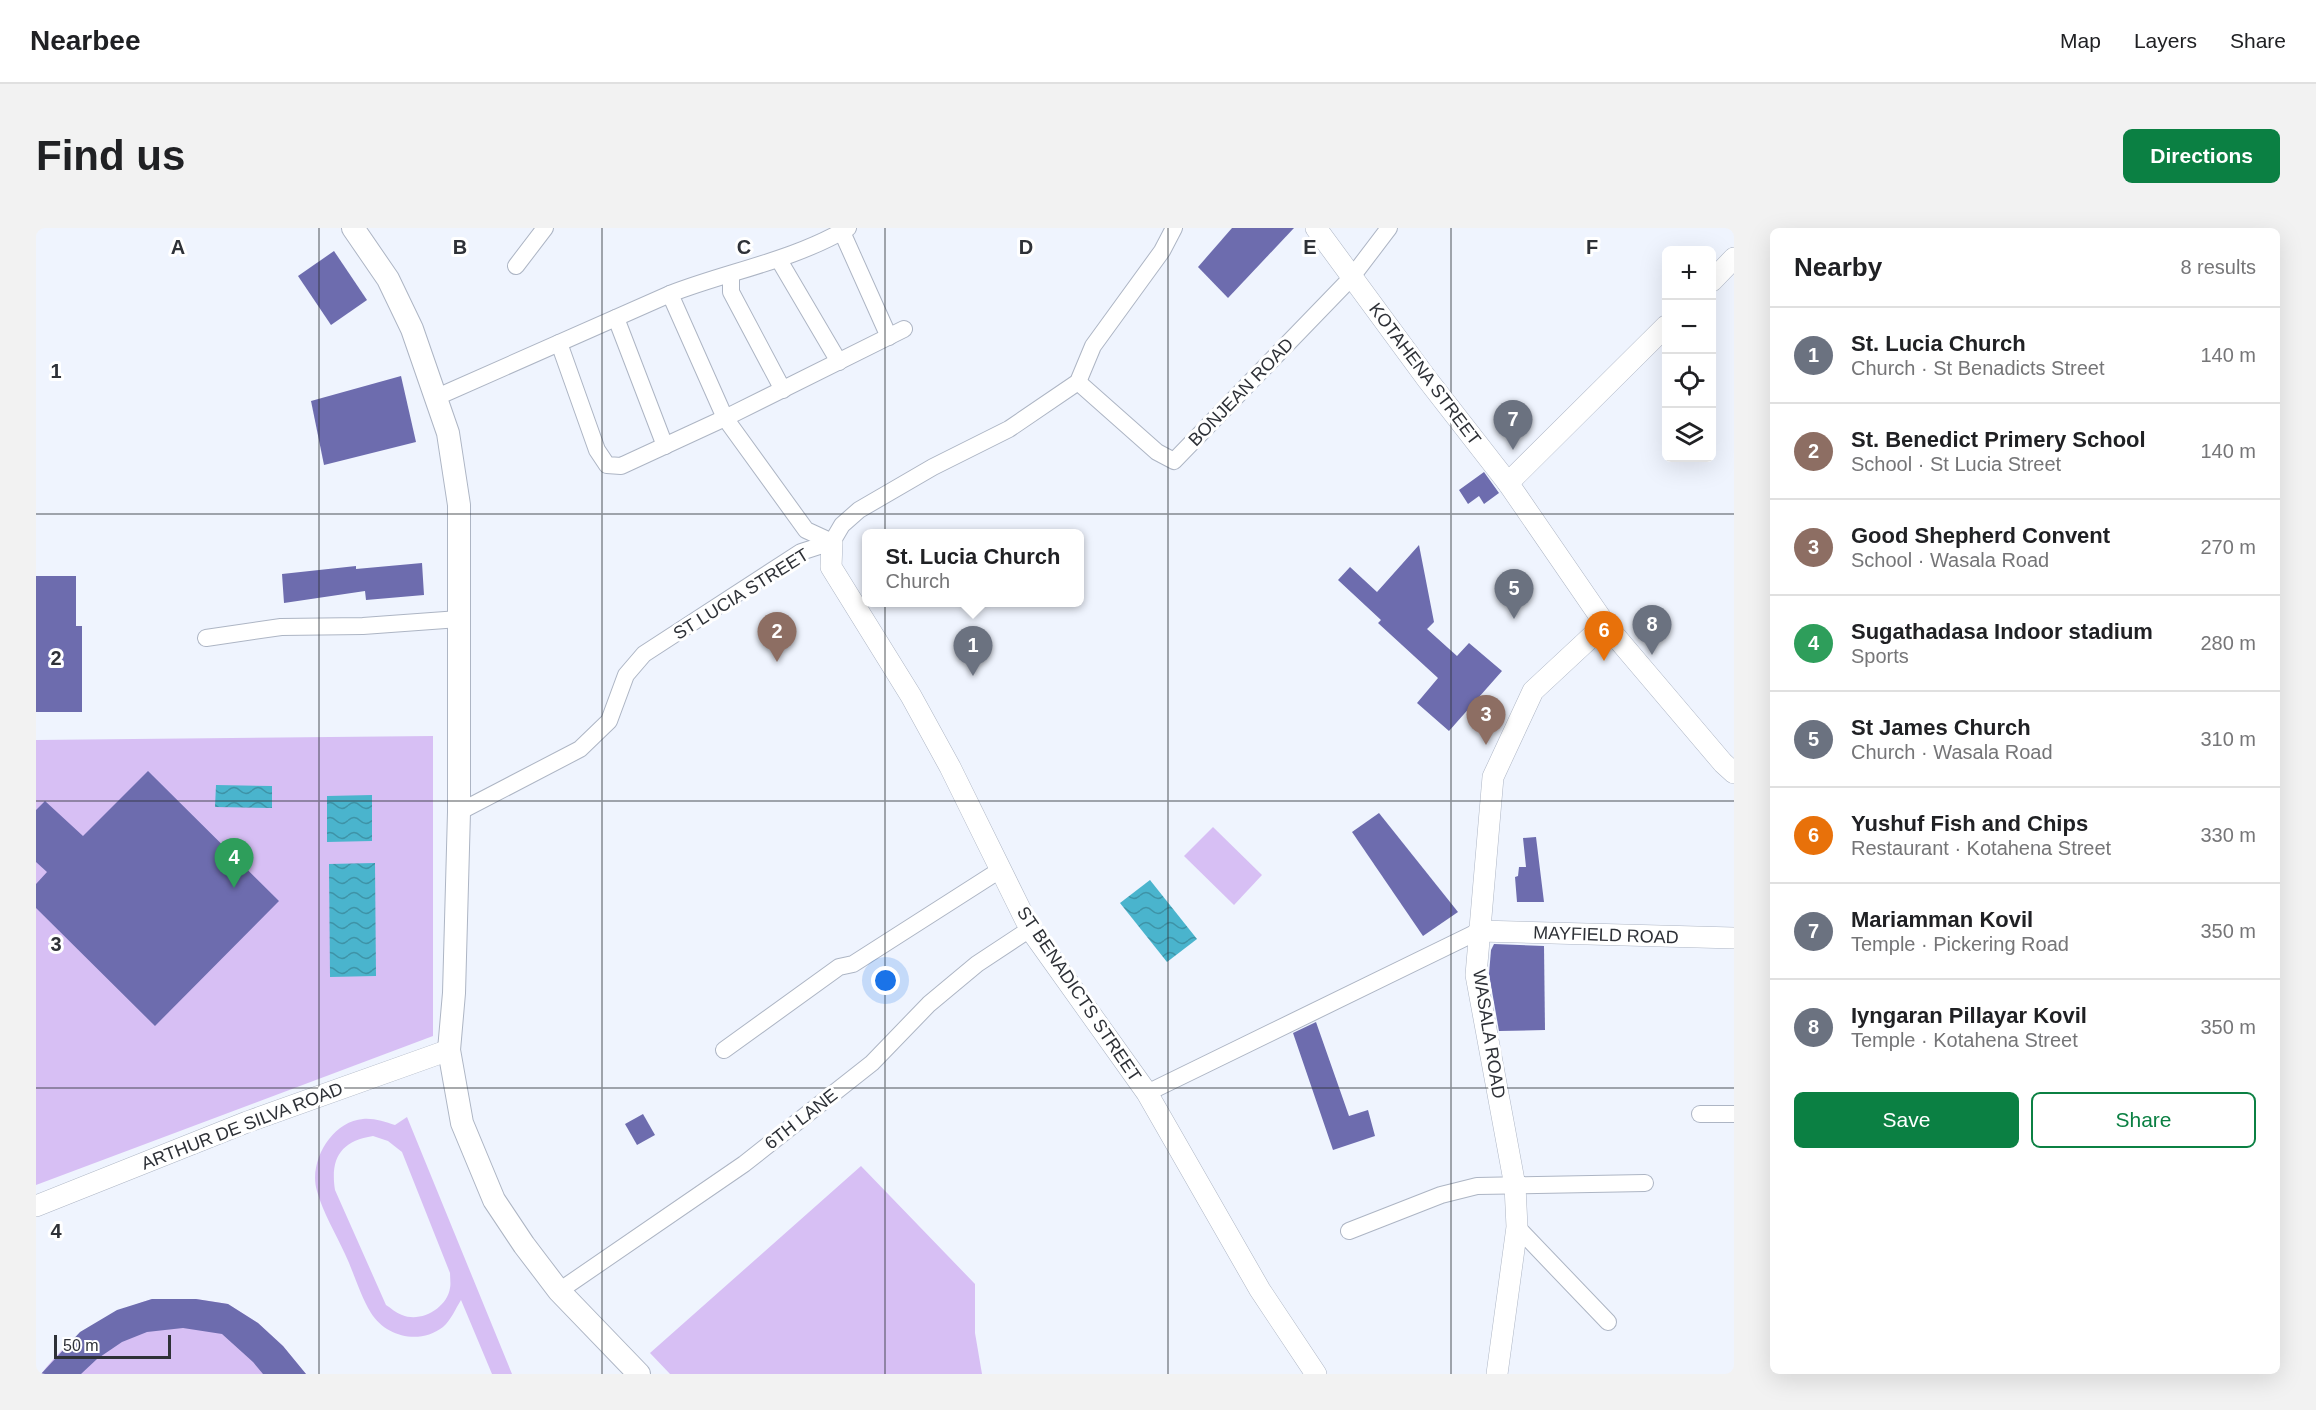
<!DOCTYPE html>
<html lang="en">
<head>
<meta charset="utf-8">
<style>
	:root { --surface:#fff; --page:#f2f2f2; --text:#202124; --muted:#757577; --line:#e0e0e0; --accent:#0b8043 }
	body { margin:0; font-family:Arial,sans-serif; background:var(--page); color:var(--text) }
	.controls { position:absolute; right:18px; top:18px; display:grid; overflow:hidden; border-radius:9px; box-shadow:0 6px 24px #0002 }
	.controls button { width:54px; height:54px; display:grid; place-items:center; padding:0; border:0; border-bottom:2px solid var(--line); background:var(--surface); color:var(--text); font:30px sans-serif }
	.scale { position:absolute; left:18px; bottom:15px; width:117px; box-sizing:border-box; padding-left:6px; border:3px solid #2e3137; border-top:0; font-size:16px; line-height:21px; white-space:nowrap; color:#2e3137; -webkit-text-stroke:4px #fff; paint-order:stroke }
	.you { position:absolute; left:850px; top:753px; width:21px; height:21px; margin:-15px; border:4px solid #fff; border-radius:50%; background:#1a73e8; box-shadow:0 0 0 9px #1a73e833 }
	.badge { display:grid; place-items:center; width:39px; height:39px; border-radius:50%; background:var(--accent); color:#fff; font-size:20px; font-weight:700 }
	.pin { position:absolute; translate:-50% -50px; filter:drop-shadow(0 2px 3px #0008) }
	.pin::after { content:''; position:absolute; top:32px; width:21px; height:18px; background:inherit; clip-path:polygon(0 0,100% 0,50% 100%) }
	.popup { position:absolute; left:826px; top:301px; width:222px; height:78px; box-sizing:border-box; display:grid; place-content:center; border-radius:9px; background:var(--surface); filter:drop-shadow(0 2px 4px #0005); font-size:20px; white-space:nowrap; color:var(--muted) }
	.popup b { font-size:22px; color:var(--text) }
	.popup::after { content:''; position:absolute; left:50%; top:100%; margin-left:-12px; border:12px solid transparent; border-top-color:var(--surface) }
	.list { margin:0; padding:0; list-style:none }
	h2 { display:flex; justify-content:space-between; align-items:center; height:78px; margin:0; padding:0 24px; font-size:26px }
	h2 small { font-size:20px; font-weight:400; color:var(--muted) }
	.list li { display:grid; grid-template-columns:39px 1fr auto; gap:18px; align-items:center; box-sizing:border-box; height:96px; padding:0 24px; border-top:2px solid var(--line) }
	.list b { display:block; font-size:22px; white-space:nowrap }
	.list p { margin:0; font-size:20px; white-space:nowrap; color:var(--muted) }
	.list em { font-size:20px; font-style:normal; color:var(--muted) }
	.actions { display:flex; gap:12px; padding:18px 24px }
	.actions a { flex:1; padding:14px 0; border:2px solid var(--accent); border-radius:9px; text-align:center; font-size:21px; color:var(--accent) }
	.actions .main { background:var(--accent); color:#fff }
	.icon { flex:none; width:33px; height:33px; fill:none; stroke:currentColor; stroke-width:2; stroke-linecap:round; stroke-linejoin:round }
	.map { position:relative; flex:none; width:1698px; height:1146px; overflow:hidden; border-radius:9px }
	header { display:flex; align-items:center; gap:36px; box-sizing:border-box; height:84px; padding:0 30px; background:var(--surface); border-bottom:2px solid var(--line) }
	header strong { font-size:28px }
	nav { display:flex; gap:33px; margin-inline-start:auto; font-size:21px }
	.intro { display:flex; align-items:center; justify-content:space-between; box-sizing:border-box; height:144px; padding:0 36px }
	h1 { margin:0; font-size:42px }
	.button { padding:15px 27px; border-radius:9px; background:var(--accent); color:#fff; font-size:21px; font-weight:700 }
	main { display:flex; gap:36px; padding:0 36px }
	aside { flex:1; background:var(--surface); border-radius:9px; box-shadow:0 6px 24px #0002 }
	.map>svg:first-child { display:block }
</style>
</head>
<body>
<header>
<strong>Nearbee</strong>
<nav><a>Map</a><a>Layers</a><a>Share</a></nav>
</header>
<div class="intro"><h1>Find us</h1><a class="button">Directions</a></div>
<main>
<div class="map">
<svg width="1698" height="1146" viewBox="0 0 1698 1146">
	<defs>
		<pattern id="water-waves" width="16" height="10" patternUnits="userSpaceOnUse" patternTransform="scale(1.5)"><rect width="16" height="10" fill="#4ab4cd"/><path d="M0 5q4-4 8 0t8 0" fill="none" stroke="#3e93a7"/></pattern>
	</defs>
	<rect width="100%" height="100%" fill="#eff4fe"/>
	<g fill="#d7bff4" fill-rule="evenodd">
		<polygon points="397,508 397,808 0,957 0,512"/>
		<polygon points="1177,599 1226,647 1198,677 1148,628"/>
		<path d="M371,889l105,257h-20l-31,-74c-5,8 -10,20 -18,27 -23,18 -57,10 -72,-14 -11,-18 -17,-40 -26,-59 -9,-20 -22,-41 -28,-63 -9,-29 15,-70 46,-72 11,-1 22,3 32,6zM337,908l15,5 14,11 48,121c0,5 1,11 0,15 -3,20 -29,35 -48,27 -6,-2 -11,-7 -16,-10l-51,-115c-5,-32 6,-49 38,-54z"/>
		<polygon points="825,938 939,1056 939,1105 946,1146 634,1146 614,1125"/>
		<path d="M116,1071h44l32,5 30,19 25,23 23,28h-265c32,-41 61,-59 111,-75z"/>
	</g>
	<g fill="url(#water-waves)">
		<polygon points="180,557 236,558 236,580 179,579"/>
		<polygon points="336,567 336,613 291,614 291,568"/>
		<polygon points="339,635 340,748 294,749 293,636"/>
		<polygon points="1114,652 1161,711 1131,734 1084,675"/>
	</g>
	<g fill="#6d6cae">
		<polygon points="1196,0 1258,0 1192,70 1162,39"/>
		<polygon points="298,23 331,72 295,97 262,48"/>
		<polygon points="365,148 380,214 288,237 275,173"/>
		<polygon points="1448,244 1463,265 1448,276 1443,268 1432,276 1423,262"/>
		<polygon points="1383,317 1398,394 1391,401 1421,428 1433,415 1466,443 1413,503 1381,475 1402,450 1342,395 1345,392 1302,352 1314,339 1341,364"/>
		<polygon points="386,335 388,367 330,372 329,363 248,375 246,346 320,338 320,341"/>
		<polygon points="0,348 40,348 40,398 46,398 46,484 0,484"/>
		<polygon points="112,543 243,673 119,798 0,680 0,656 11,644 0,634 0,582 9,573 47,608"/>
		<polygon points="1343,585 1422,684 1387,708 1316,604"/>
		<polygon points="1500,609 1508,674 1481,674 1479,649 1482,648 1483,639 1490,639 1487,610"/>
		<polygon points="1458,716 1508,718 1509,802 1463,803 1453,746 1455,722"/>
		<polygon points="1280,794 1313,888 1332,882 1339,908 1297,922 1257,805"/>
		<polygon points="607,886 619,907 601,917 589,896"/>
		<polygon points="116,1071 160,1071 192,1076 222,1095 247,1118 270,1146 227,1146 217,1134 186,1106 147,1100 111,1104 86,1114 61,1131 45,1146 5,1146 44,1104 81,1082"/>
	</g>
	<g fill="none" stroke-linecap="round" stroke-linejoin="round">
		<g stroke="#adb5c4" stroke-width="18">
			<g id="minor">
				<polyline points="806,4 853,109"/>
				<polyline points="743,32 803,134"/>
				<polyline points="480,38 509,0"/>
				<polyline points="695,47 695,64 747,162"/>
				<polyline points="634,66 689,190 770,302 796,314"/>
				<polyline points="580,90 629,218"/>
				<polyline points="523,115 561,222 571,237 585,238 689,190 868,101"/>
				<polyline points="1042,154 1121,224 1138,233 1315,50 1353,0"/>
				<path d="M401,169l233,-103c59,-23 122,-33 178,-66"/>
				<polyline points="170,410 245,399 327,398 423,391"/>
				<polyline points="423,584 544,521 573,493 590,447 608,426 765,324 796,314 806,297 823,282 897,239 973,201 1042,154 1057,118 1126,23 1138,0"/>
				<polyline points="688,822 803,739 817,736 964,642"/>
				<polyline points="1111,865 1443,703"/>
				<polyline points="1664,886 1698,886"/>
				<polyline points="1481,999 1572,1094"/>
				<polyline points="1313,1003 1405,967 1441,958 1609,955"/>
				<polyline points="523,1063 708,936 836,835 893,776 941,736 994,701"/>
			</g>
		</g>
		<g stroke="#adb5c4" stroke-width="22">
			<g id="tertiary">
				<polyline points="1280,0 1391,151 1472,255 1569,396 1687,535 1698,545"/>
				<polyline points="1676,53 1698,30"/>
				<polyline points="1472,255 1630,98"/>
				<polyline points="796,314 795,339 875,468 914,539 994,701 1111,865 1224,1062 1280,1146"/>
				<polyline points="1443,703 1698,710"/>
				<polyline points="0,978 211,894 413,822"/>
				<polyline points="1461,1146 1481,999 1479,958 1440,747 1457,549 1497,463 1569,396"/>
			</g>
		</g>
		<g stroke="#adb5c4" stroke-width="24">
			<polyline id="secondary" points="317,0 352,51 376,101 412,205 423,277 423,584 418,765 413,822 426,895 458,972 488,1017 523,1063 603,1146"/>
		</g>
		<use href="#minor" stroke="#fff" stroke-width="16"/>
		<use href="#tertiary" stroke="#fff" stroke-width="21"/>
		<use href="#secondary" stroke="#fff" stroke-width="22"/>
	</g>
	<path fill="none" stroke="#2e3137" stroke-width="1.5" stroke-opacity="0.55" d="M283,0v1146M566,0v1146M849,0v1146M1132,0v1146M1415,0v1146M0,286h1698M0,573h1698M0,860h1698"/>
	<g text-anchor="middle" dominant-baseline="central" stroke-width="6" stroke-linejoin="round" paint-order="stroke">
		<g font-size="18" fill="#2e3137" stroke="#fff">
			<text transform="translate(1389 146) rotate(53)">KOTAHENA STREET</text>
			<text transform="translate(1205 164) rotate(-46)">BONJEAN ROAD</text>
			<text transform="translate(705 366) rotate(-32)">ST LUCIA STREET</text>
			<text transform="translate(1570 707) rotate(2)">MAYFIELD ROAD</text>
			<text transform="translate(1043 766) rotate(56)">ST BENADICTS STREET</text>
			<text transform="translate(1453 806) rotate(81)">WASALA ROAD</text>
			<text transform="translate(765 891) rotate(-38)">6TH LANE</text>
			<text transform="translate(206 898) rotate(-21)">ARTHUR DE SILVA ROAD</text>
		</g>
	</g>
	<g font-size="20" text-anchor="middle" font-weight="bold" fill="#2e3137" stroke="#fff" stroke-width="6" stroke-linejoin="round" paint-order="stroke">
		<text x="142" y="26">A</text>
		<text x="424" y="26">B</text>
		<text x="708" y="26">C</text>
		<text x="990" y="26">D</text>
		<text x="1274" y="26">E</text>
		<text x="1556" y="26">F</text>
		<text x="20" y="150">1</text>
		<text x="20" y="437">2</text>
		<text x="20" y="723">3</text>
		<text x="20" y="1010">4</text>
	</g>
</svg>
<div class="controls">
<button>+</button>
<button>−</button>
<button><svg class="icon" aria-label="locate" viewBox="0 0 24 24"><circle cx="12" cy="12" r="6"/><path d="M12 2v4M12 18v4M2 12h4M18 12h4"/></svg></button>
<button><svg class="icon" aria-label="layers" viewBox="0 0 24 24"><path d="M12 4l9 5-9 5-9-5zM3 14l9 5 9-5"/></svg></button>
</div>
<div class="scale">50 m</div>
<div class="you"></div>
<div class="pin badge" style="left:937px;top:448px;background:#6b7280">1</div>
<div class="popup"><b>St. Lucia Church</b>Church</div>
<div class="pin badge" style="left:741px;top:434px;background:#8d6e63">2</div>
<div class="pin badge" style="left:1450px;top:517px;background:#8d6e63">3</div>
<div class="pin badge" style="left:198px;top:660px;background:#2e9e5b">4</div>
<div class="pin badge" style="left:1478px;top:391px;background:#6b7280">5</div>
<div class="pin badge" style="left:1568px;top:433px;background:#e8710a">6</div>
<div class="pin badge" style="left:1477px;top:222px;background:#6b7280">7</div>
<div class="pin badge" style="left:1616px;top:427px;background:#6b7280">8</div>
</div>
<aside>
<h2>Nearby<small>8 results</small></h2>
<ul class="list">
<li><span class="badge" style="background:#6b7280">1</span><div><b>St. Lucia Church</b><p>Church · St Benadicts Street</p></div><em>140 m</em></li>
<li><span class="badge" style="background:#8d6e63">2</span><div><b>St. Benedict Primery School</b><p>School · St Lucia Street</p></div><em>140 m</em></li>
<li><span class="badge" style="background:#8d6e63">3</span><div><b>Good Shepherd Convent</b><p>School · Wasala Road</p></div><em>270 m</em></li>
<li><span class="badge" style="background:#2e9e5b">4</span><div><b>Sugathadasa Indoor stadium</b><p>Sports</p></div><em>280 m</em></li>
<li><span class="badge" style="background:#6b7280">5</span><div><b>St James Church</b><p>Church · Wasala Road</p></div><em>310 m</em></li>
<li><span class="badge" style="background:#e8710a">6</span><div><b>Yushuf Fish and Chips</b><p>Restaurant · Kotahena Street</p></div><em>330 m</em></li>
<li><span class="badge" style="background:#6b7280">7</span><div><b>Mariamman Kovil</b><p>Temple · Pickering Road</p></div><em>350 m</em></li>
<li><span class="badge" style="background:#6b7280">8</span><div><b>Iyngaran Pillayar Kovil</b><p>Temple · Kotahena Street</p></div><em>350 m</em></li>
</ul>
<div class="actions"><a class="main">Save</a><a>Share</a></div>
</aside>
</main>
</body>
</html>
